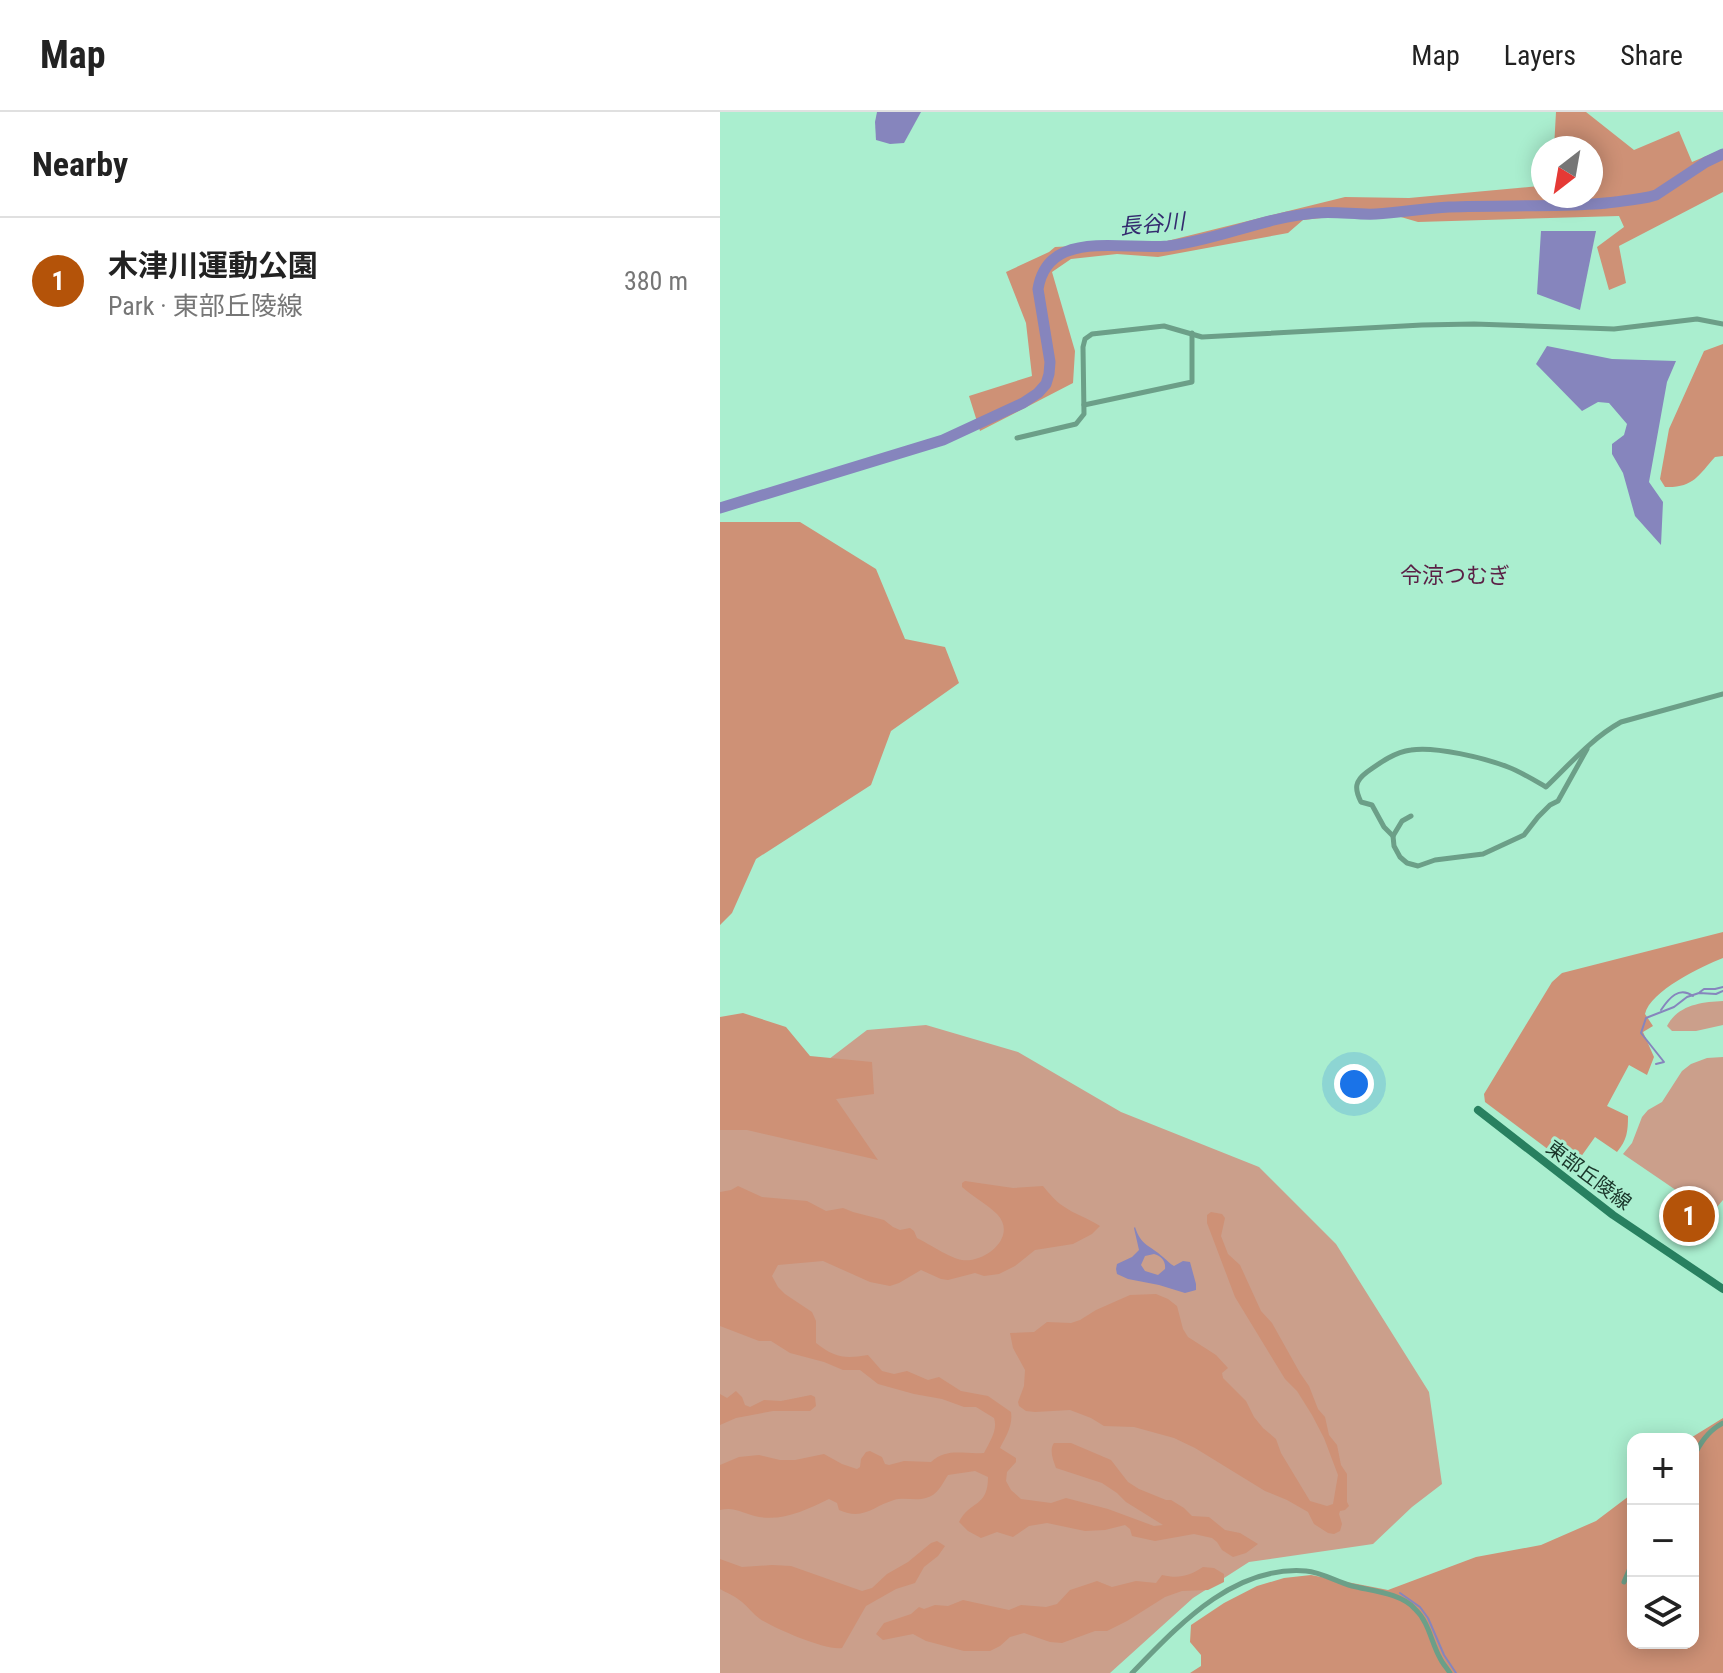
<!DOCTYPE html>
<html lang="en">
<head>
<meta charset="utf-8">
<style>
	:root { --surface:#fff; --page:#f6f6f6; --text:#222; --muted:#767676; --line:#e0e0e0; --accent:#b45309 }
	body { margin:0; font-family:"Roboto Condensed","Noto Sans JP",sans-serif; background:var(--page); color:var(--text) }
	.controls { position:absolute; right:24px; bottom:24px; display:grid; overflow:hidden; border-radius:16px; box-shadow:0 4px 20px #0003 }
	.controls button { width:72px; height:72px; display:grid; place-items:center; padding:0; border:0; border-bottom:2px solid var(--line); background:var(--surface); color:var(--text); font:40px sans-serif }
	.compass { position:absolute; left:811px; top:24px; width:72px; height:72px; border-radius:50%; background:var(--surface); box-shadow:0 4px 20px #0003; rotate:211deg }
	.you { position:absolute; left:634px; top:972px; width:28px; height:28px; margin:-20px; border:6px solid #fff; border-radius:50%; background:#1a73e8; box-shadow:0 0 0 12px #1a73e833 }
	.badge { display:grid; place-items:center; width:52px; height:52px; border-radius:50%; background:var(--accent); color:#fff; font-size:26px; font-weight:700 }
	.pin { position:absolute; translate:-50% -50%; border:4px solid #fff; box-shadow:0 2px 8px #0006 }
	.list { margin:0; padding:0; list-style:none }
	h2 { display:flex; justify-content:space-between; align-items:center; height:104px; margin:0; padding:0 32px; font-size:34px }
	h2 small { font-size:26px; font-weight:400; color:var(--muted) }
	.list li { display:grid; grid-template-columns:52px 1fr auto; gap:24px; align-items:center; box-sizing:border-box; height:128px; padding:0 32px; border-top:2px solid var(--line) }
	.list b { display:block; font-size:30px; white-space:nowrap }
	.list p { margin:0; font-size:26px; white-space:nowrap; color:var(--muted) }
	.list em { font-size:26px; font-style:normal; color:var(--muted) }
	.icon { flex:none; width:44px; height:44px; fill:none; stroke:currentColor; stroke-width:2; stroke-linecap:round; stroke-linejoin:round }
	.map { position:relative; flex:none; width:1003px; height:1561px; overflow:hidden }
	header { display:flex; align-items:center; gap:48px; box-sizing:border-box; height:112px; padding:0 40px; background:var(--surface); border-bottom:2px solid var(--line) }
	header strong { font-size:38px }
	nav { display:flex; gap:44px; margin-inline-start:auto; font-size:28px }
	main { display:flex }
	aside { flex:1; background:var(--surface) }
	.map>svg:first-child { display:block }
</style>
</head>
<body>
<header>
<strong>Map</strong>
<nav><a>Map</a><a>Layers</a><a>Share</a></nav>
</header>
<main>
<aside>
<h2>Nearby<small></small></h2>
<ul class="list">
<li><span class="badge">1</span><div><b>木津川運動公園</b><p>Park · 東部丘陵線</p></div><em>380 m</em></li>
</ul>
</aside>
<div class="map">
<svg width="1003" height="1561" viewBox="0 0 1003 1561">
	<rect width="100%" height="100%" fill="#aaeecf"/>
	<g fill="#cb9f8b">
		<path d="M1003,889v24l-27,6h-24l-5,-5c11,-21 34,-24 56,-25z"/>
		<polygon points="206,913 298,940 401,1000 539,1055 616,1132 709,1280 722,1372 692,1395 653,1432 529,1450 473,1486 390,1561 0,1561 0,1005 66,980 147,918"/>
		<polygon points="1003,945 1003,1088 991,1102 903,1042 912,1031 922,1005 928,998 942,990 962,959 971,952 987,946"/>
	</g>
	<g fill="#ce9176">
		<polygon points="836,0 866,0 914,38 959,19 972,50 1003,37 1003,80 899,134 906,171 889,178 877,135 904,115 899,104 698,110 674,103 620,104 583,108 568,121 438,145 397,142 351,147 332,160 355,239 353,271 260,319 249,284 312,264 306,211 286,160 329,140 335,135 447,129 625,85 689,86 819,74 823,65 823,84 871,84 871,36 834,36"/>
		<path d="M1003,232v112l-8,1c-17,19 -22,31 -50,30l-5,-8 9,-50 35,-78z"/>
		<polygon points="0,410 80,410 156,457 185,527 225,535 239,571 171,619 151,673 36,747 12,801 0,813"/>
		<path d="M1003,820v26c-21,8 -73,33 -78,56l8,12 -10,6 11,25 -7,18 -18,-10 -22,41 21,10c0,15 -1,24 -11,36l-22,-15 -22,31 -88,-66 -1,-8 68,-112 10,-9z"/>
		<polygon points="23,901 66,915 90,944 152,950 154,982 116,987 158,1048 27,1018 0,1018 0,905"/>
		<path d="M245,1069l48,7 30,-2c6,7 12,15 20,20 11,8 25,12 37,20l-8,8 -19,10 -38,6 -20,16 -16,8 -15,2 -9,-3 -27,7 -7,-1 -20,-9 -22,13 -9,3 -20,-4 -47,-21 -45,4 -6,11 6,11 7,7 27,18 4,9v22c19,15 29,16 52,12l14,16 12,3 13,-3 21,9 11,-3 22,14 27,5 23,16c2,14 -5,24 -11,36l16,10v4l-9,10 -1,9 5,9 10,9 30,4 15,-5 42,11 46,17 9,-1 -37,-23 -9,-9 -15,-10 -46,-15c-3,-8 -7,-18 -2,-25h17l40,17 17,22 11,7 27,11h5l13,8 8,8 17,1 16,13 15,3 18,11 -12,9 -13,4 -11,-7 -5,-8 -5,-4 -18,-4 -39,7 -23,-5 -2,-7 -5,-4 -20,5 -20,1 -38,-8 -18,3 -16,11 -16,-5 -16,6 -13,-7 -9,-9c11,-22 29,-14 29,-45l-13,-6 -27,4c-6,9 -10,20 -22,23 -10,3 -22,-1 -32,2 -21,6 -30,21 -55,10l-2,-7 -8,-4c-23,11 -45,22 -70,18 -15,-3 -24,-11 -39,-7v-45l19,-8 20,-2 21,5h15l29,-6 18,10 15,5 3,-2 1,-8 5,-7 4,-1 12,6 3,7 4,1 15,-4 27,1c17,-15 33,-7 53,-9 6,-12 14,-23 10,-35l-18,-11h-12l-22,-8 -28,-5 -36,-10 -18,-14h-17l-19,-8 -34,-9 -19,-12h-12l-39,-15v-134l11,-2 7,-4 24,11 45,4 19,10 17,-3 10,4 31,8 9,7 7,3 10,-2 4,3 3,7c12,6 33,20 45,22 24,3 56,-24 35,-46 -10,-10 -24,-17 -35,-27v-4z"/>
		<polygon points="491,1100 502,1102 505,1106 501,1124 508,1142 520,1153 541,1199 552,1211 580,1261 589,1274 598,1297 605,1305 609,1323 617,1333 621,1353 627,1362 627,1390 629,1394 625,1398 620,1399 619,1402 622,1412 620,1419 614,1422 608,1421 594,1412 588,1400 567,1388 545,1379 475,1336 454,1326 414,1315 384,1314 371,1306 350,1298 315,1300 306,1299 299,1294 298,1290 304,1274 305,1258 293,1236 290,1221 314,1220 327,1210 351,1211 360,1208 376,1198 410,1183 436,1182 448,1187 457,1194 463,1217 468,1225 496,1243 508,1256 502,1261 503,1266 526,1289 534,1305 543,1316 556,1327 561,1341 590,1389 607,1394 613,1392 618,1363 604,1326 592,1303 577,1279 565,1267 515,1185 487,1111 487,1103"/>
		<polygon points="16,1279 22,1285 25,1293 30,1295 44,1288 61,1289 91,1283 95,1285 96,1294 90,1299 53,1299 16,1306 0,1313 0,1282 7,1286"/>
		<polygon points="1003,1306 1003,1561 470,1561 481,1554 481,1543 470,1530 471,1513 504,1491 537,1474 564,1466 591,1463 668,1478 756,1445 821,1433 876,1409 913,1381 913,1531 973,1531 973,1327 969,1327"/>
		<path d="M217,1429l8,5 -7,10 -14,11 -9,16 -19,6 -30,17 -24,42c-16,3 -68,-20 -82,-29 -7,-5 -12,-12 -18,-17 -7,-6 -15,-9 -22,-13v-30l22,8 30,-2 19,1 71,25 10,-3 15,-14 21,-12 23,-19z"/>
		<path d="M483,1455l11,1 10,6v8l-16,8 -26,1 -17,6 -38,24 -20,10h-12l-33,12 -12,-1 -26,-9 -14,4 -10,9 -10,5h-26l-38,-10 -13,-7 -30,6 -7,-6 8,-11 27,-9 8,-7 5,2 11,-4 13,1 15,-6 46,10 12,-5 25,2 11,-3 13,-14 27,-9 15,6 24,-6 20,2 6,-8c17,4 27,1 41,-8z"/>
	</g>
	<g fill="#8685bd" fill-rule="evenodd">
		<polygon points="157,0 201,0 184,31 170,32 156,28 155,10"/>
		<polygon points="821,119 876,119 860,198 817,182"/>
		<polygon points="827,234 892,247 956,249 947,270 929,370 943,390 941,433 915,404 903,361 892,342 892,332 904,323 907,312 889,291 878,290 862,299 816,252"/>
		<path d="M415,1115c6,19 15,18 28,30 4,3 7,7 11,9l9,-5 7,1 6,22v6l-11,3 -26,-8 -31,-6 -11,-5 -1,-5 1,-5 15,-7 7,-7 -5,-22zM434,1142c7,2 12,7 11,15l-7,6 -13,-4 -4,-6 4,-9z"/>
	</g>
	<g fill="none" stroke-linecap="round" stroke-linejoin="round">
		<g stroke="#8685bd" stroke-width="2">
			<polyline points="980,880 984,877 995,877 1003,875"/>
			<path d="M941,898c8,-12 18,-24 32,-14"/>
			<polyline points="936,952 944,950 921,921 926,906 954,895 967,885 979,881 996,882 1003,879"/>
			<polyline points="680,1481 700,1495 708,1506 724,1543 736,1561"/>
		</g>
		<path stroke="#8685bd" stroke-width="11" d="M0,396l223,-68 80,-37 15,-10 8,-9 3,-10 1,-12 -12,-73c3,-18 11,-30 27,-37 30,-12 71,-3 103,-6 50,-6 97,-29 148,-33 20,-2 40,2 60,1 24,-1 48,-6 73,-7 48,-2 97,0 145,-3 18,-1 37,-4 55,-7l7,-2 50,-33 17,-8"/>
		<g stroke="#6c9f88" stroke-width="5">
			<polyline points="364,293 472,270 472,221"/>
			<polyline points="297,326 356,312 364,302 363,235 365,227 372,222 444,214 482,225 702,213 754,212 894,217 977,207 1003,212"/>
			<polyline points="691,704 682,709 673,724 674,734 680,745 687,751 698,754 715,748 763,742 804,723 818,705 830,693 838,689 867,637"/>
			<path d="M673,724l-9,-9 -12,-22 -11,-3c-7,-14 -6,-21 6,-30 14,-10 28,-20 44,-22 24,-4 74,8 97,17 13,5 26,13 38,20 24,-23 46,-49 75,-65l102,-28"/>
			<path d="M973,1346c7,-15 15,-27 30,-35"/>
			<polyline points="904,1470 913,1449"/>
			<path d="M412,1561c46,-47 101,-108 174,-102 15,1 31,11 46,15 20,5 49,7 63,23 14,13 16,33 25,49 2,5 7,10 10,15"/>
		</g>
		<polyline stroke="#288060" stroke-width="8" points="758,998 893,1103 1003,1177"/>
	</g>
	<g text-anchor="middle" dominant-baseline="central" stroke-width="6" stroke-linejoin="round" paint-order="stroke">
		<g font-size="20" fill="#193529" stroke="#aaeecf">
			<text transform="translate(869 1063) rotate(37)">東部丘陵線</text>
		</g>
		<g font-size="22" font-style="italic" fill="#342b6f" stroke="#aaeecf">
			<text transform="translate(432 112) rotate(-5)">長谷川</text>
		</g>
		<g font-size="22" fill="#5a1f45" stroke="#aaeecf">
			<text x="735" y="463">令涼つむぎ</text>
		</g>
	</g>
</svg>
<div class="controls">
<button>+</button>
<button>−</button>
<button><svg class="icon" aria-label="layers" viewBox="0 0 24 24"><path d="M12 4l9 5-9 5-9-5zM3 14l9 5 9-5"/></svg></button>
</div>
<svg class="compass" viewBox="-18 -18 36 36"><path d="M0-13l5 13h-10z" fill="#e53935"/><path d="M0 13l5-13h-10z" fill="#767676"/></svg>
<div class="you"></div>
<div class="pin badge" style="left:969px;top:1104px">1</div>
</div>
</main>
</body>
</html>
